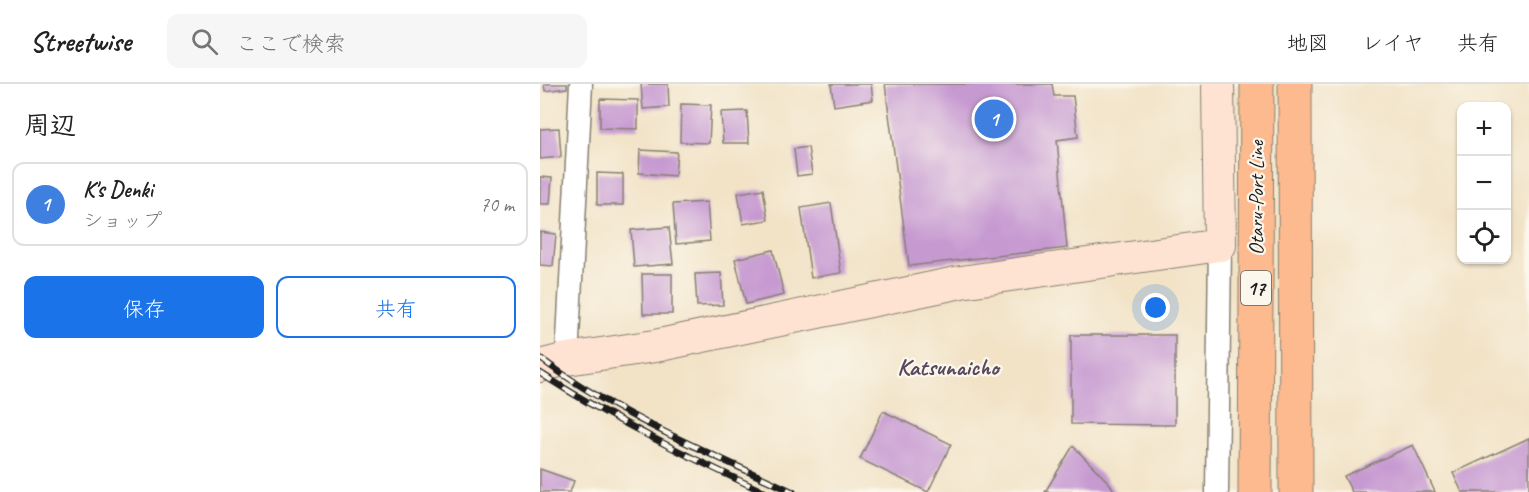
<!DOCTYPE html>
<html lang="ja">
<head>
<meta charset="utf-8">
<style>
	:root { --surface:#fff; --page:#f6f6f6; --text:#222; --muted:#767676; --line:#e0e0e0; --accent:#1a73e8 }
	body { margin:0; font-family:Caveat,"Klee One",sans-serif; background:var(--page); color:var(--text) }
	.controls { position:absolute; right:18px; top:18px; display:grid; overflow:hidden; border-radius:12px; box-shadow:0 2px 4px #0004 }
	.controls button { width:54px; height:54px; display:grid; place-items:center; padding:0; border:0; border-bottom:2px solid var(--line); background:var(--surface); color:var(--text); font:30px sans-serif }
	.you { position:absolute; left:616px; top:224px; width:21px; height:21px; margin:-15px; border:4px solid #fff; border-radius:50%; background:#1a73e8; box-shadow:0 0 0 9px #1a73e833 }
	.badge { display:grid; place-items:center; width:39px; height:39px; border-radius:50%; background:var(--accent); color:#fff; font-size:20px; font-weight:700 }
	.pin { position:absolute; translate:-50% -50%; border:3px solid #fff; box-shadow:0 2px 6px #0006 }
	.list { margin:0; padding:0; list-style:none }
	h2 { display:flex; justify-content:space-between; align-items:center; height:78px; margin:0; padding:0 24px; font-size:26px }
	h2 small { font-size:20px; font-weight:400; color:var(--muted) }
	.list li { display:grid; grid-template-columns:39px 1fr auto; gap:18px; align-items:center; box-sizing:border-box; height:84px; margin:0 12px 12px; padding:0 12px; border:2px solid var(--line); border-radius:12px }
	.list b { display:block; font-size:22px; white-space:nowrap }
	.list p { margin:0; font-size:20px; white-space:nowrap; color:var(--muted) }
	.list em { font-size:20px; font-style:normal; color:var(--muted) }
	.actions { display:flex; gap:12px; padding:18px 24px }
	.actions a { flex:1; padding:14px 0; border:2px solid var(--accent); border-radius:12px; text-align:center; font-size:21px; color:var(--accent) }
	.actions .main { background:var(--accent); color:#fff }
	.icon { flex:none; width:33px; height:33px; fill:none; stroke:currentColor; stroke-width:2; stroke-linecap:round; stroke-linejoin:round }
	.map { position:relative; flex:none; width:989px; height:408px; overflow:hidden }
	header { display:flex; align-items:center; gap:36px; box-sizing:border-box; height:84px; padding:0 30px; background:var(--surface); border-bottom:2px solid var(--line) }
	header strong { font-size:28px }
	nav { display:flex; gap:33px; margin-inline-start:auto; font-size:21px }
	.search { width:420px; height:54px; background:var(--page); display:flex; align-items:center; gap:15px; box-sizing:border-box; padding:0 21px; border-radius:12px; color:var(--muted); font-size:22px }
	main { display:flex }
	aside { flex:1; background:var(--surface) }
	.map>svg:first-child { display:block }
</style>
</head>
<body>
<header>
<strong>Streetwise</strong>
<div class="search"><svg class="icon" aria-label="search" viewBox="0 0 24 24"><circle cx="10" cy="10" r="6"/><path d="M15 15l6 6"/></svg>ここで検索</div>
<nav><a>地図</a><a>レイヤ</a><a>共有</a></nav>
</header>
<main>
<aside>
<h2>周辺<small></small></h2>
<ul class="list">
<li><span class="badge" style="background:#3f7fe0">1</span><div><b>K's Denki</b><p>ショップ</p></div><em>70 m</em></li>
</ul>
<div class="actions"><a class="main">保存</a><a>共有</a></div>
</aside>
<div class="map">
<svg width="989" height="408" viewBox="0 0 989 408">
	<rect width="100%" height="100%" fill="#fbf7ec"/>
	<filter id="ink" filterUnits="userSpaceOnUse"><feTurbulence type="fractalNoise" baseFrequency=".0167" numOctaves="2"/><feDisplacementMap in="SourceGraphic" scale="12" xChannelSelector="R" yChannelSelector="G"/><feConvolveMatrix kernelMatrix="1 2 1 2 8 2 1 2 1" color-interpolation-filters="sRGB"/></filter>
	<filter id="wash" filterUnits="userSpaceOnUse"><feTurbulence type="fractalNoise" baseFrequency=".008" numOctaves="4" result="noise"/><feDisplacementMap in="SourceGraphic" scale="24" xChannelSelector="R" yChannelSelector="G"/><feGaussianBlur stdDeviation="1.35" result="paint"/><feColorMatrix in="noise" values="0 0 0 0 0 0 0 0 0 0 0 0 0 0 0 0 0 1.4 0 .05"/><feComposite in="paint" operator="in"/></filter>
	<g filter="url(#wash)">
		<rect width="100%" height="100%" fill="#f2e3c7"/>
		<g id="blocks">
			<g fill="#c699d1">
				<polygon points="4,0 27,0 27,4 5,7"/>
				<polygon points="101,0 128,0 129,23 103,25"/>
				<polygon points="291,0 331,0 333,16 294,22"/>
				<polygon points="345,0 512,0 514,12 533,12 538,53 517,56 527,164 369,182"/>
				<polygon points="60,15 98,16 98,45 60,44"/>
				<polygon points="141,20 171,21 169,59 140,58"/>
				<polygon points="207,27 209,59 183,59 181,28"/>
				<polygon points="19,44 21,73 0,75 0,45"/>
				<polygon points="268,63 272,90 257,92 254,65"/>
				<polygon points="100,66 137,68 135,92 99,89"/>
				<polygon points="57,89 83,90 83,121 57,121"/>
				<polygon points="0,93 12,94 10,120 0,120"/>
				<polygon points="223,105 228,136 203,140 198,109"/>
				<polygon points="167,118 170,157 136,160 133,120"/>
				<polygon points="291,119 301,189 271,194 261,124"/>
				<polygon points="129,143 133,180 94,183 91,146"/>
				<polygon points="0,148 16,150 13,182 0,181"/>
				<polygon points="233,166 244,211 206,220 195,175"/>
				<polygon points="181,189 183,221 157,222 155,190"/>
				<polygon points="102,190 132,190 132,230 103,230"/>
				<polygon points="531,251 635,251 635,341 531,340"/>
				<polygon points="343,327 411,360 388,408 320,375"/>
				<polygon points="989,354 989,408 922,408 913,389"/>
				<polygon points="873,361 895,408 812,408 804,392"/>
				<polygon points="533,362 570,400 575,408 505,408"/>
				<polygon points="0,385 34,397 30,408 0,408"/>
			</g>
		</g>
	</g>
	<g filter="url(#ink)">
		<use href="#blocks" fill-opacity="0" stroke="#878072" stroke-width="1.5"/>
		<g fill="none" stroke-linecap="round" stroke-linejoin="round">
			<g stroke="#878072" stroke-width="25">
				<g id="street">
					<polyline points="27,275 41,0"/>
					<polyline points="677,408 680,161"/>
				</g>
			</g>
			<g stroke="#878072" stroke-width="34">
				<polyline id="secondary" points="0,282 27,275 115,262 421,198 680,161 678,0"/>
			</g>
			<g stroke="#878072" stroke-width="35">
				<g id="primary">
					<polyline points="755,0 756,408"/>
					<polyline points="715,408 717,0"/>
				</g>
			</g>
			<use href="#street" stroke="#fff" stroke-width="22"/>
			<use href="#secondary" stroke="#fee3d2" stroke-width="32"/>
			<use href="#primary" stroke="#fcba8e" stroke-width="33"/>
			<g stroke="#1c1c1c" stroke-width="7">
				<g id="rail">
					<path d="M0,274c76,57 168,94 253,134"/>
					<path d="M0,289c71,46 147,83 224,119"/>
				</g>
			</g>
			<use href="#rail" stroke="#fbf7ec" stroke-width="4.5" stroke-dasharray="14" stroke-linecap="butt"/>
		</g>
	</g>
	<g text-anchor="middle" dominant-baseline="central" stroke-width="4.5" stroke-linejoin="round" paint-order="stroke">
		<rect fill="#fbf7ec" stroke="#5f5e5a" stroke-width="1.5" x="701" y="187" width="30" height="34" rx="4.5"/>
		<g font-size="20" font-weight="bold" fill="#1c1c1c">
			<text x="716" y="204">17</text>
		</g>
		<g font-size="21" fill="#1c1c1c" stroke="#fbf7ec">
			<text transform="translate(716 114) rotate(-90)">Otaru-Port Line</text>
		</g>
		<g font-size="24" font-weight="bold" fill="#58485b" stroke="#fbf7ec">
			<text x="408" y="283">Katsunaicho</text>
		</g>
	</g>
</svg>
<div class="controls">
<button>+</button>
<button>−</button>
<button><svg class="icon" aria-label="locate" viewBox="0 0 24 24"><circle cx="12" cy="12" r="6"/><path d="M12 2v4M12 18v4M2 12h4M18 12h4"/></svg></button>
</div>
<div class="you"></div>
<div class="pin badge" style="left:454px;top:35px;background:#3f7fe0">1</div>
</div>
</main>
</body>
</html>
